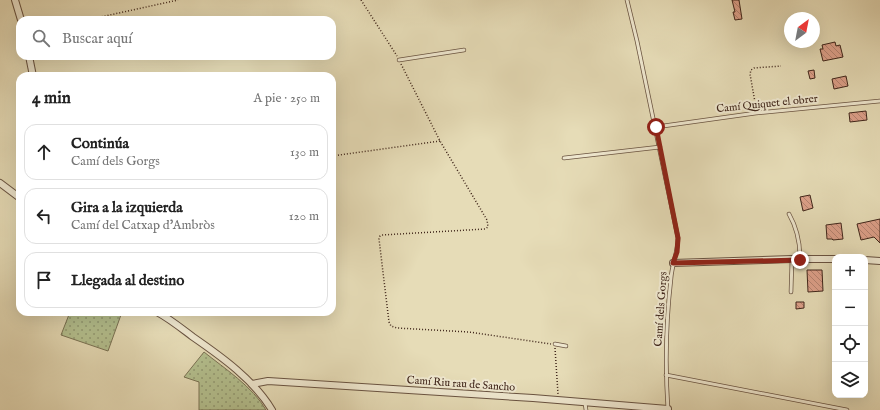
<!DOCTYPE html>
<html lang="es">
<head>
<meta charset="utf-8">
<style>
	:root { --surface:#fff; --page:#f6f6f6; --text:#222; --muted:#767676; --line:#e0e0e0 }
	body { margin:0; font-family:"IM FELL English",serif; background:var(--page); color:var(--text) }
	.controls { position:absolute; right:12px; bottom:12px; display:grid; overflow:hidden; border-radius:8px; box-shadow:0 4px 16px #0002 }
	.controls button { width:36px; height:36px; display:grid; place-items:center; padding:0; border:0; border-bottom:1px solid var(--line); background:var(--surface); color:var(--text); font:20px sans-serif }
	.compass { position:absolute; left:784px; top:12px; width:36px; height:36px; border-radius:50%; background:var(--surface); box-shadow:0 4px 16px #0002; rotate:32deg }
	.stop { position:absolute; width:12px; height:12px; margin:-9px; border:3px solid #8f2418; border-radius:50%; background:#fff }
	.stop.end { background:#8f2418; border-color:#fff; box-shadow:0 1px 4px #0008 }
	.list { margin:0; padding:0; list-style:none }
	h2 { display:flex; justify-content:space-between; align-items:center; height:52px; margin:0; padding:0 16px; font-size:17px }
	h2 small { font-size:13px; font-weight:400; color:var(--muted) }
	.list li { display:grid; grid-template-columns:26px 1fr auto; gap:12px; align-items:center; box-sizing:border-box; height:56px; margin:0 8px 8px; padding:0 8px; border:1px solid var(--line); border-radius:12px }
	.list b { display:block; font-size:15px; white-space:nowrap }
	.list p { margin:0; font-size:13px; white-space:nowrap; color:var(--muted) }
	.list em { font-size:13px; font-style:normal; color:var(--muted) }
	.icon { flex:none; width:22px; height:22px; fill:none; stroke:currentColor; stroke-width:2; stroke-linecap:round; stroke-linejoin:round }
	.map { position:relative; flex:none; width:880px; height:410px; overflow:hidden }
	.search { position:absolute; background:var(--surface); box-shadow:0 4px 16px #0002; left:16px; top:16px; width:320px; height:44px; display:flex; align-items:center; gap:10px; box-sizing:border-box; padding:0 14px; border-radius:12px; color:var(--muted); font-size:15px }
	.panel { position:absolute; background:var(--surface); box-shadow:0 4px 16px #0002; left:16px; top:72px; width:320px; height:244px; border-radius:12px }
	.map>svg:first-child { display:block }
</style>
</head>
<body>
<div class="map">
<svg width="880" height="410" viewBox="0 0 880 410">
	<defs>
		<pattern id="grass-dots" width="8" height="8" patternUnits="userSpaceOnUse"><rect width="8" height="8" fill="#b4c08f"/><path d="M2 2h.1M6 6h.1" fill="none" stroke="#949c74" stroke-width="1.8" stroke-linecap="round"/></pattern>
		<pattern id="building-back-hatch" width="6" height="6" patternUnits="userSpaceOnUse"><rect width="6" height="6" fill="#dea18b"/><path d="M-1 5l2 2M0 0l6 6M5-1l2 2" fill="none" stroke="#b58371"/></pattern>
	</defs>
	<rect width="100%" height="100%" fill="#e6dcb7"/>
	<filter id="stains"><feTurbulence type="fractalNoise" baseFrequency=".005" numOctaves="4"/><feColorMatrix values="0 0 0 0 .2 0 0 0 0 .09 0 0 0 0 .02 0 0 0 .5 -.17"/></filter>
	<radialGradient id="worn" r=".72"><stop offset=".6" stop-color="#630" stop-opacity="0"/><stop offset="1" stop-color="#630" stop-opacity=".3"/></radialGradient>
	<g fill="url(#grass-dots)" stroke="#7a7254">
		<polygon points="70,312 122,312 108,351 61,335"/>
		<path d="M204,352c20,16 49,35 62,58h-67v-28l-15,-5z"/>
	</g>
	<g fill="url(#building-back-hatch)" stroke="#3f251a">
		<polygon points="732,0 739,0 742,19 735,20 733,12 735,12"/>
		<polygon points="835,42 836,46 840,45 843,57 823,61 820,49 823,49 822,45"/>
		<polygon points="814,70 815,78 810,79 808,71"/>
		<polygon points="846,76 848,86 834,89 832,79"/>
		<polygon points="866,111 867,120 850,122 849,113"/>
		<polygon points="810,195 813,208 803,211 800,197"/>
		<polygon points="880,219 880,243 874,237 861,240 857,224"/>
		<polygon points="841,223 843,239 833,240 832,239 827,239 826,225"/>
		<polygon points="807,270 822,270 823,291 808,292"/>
		<polygon points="796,302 804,302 804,308 796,309"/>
	</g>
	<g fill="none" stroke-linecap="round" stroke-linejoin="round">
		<g stroke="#695341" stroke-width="4.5">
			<g id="service">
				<path d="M627,0l10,41 41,197c0,14 -6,26 -7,40 -5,43 -6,88 -3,132"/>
				<polyline points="399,60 464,50"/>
				<polyline points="656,127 756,113 880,101"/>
				<polyline points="564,158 660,147"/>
				<path d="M789,214c8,14 11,29 11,44"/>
				<polyline points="791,292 792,259"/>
				<polyline points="555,344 566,346"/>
				<polyline points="666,375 847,410"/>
				<polyline points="585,403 586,410"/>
			</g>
		</g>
		<g stroke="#695341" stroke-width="8">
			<g id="minor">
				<polyline points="15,0 21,20"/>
				<polyline points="29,56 33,76"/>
				<polyline points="0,183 20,198"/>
				<polyline points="865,260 880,261"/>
				<polyline points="673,263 792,259 835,259"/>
				<path d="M157,312c13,7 24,16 36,25 29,20 61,43 79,73"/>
				<polyline points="252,384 268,381 533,398 668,409"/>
			</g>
		</g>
		<g stroke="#3f251a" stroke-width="1.5" stroke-dasharray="1 2" stroke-linecap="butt">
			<polyline points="361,0 397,56"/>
			<polyline points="87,20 178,0"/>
			<polyline points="401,64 440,141 487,220 488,227 485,229 382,235 380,236 379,239 389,322 391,326 397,328 469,332 551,344"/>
			<polyline points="756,108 750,74 751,70 754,68 781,66"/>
			<polyline points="332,156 440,141"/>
			<polyline points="555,348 558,394"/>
		</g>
		<use href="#service" stroke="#efe8d0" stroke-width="3"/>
		<use href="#minor" stroke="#efe8d0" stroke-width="6"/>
	</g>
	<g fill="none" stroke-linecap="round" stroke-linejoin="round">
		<polyline stroke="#8f2418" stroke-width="5" points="656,127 678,238 677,252 673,263 800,260"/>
	</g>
	<g text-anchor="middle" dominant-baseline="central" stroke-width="4" stroke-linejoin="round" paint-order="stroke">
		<g font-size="11" fill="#3f251a" stroke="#efe8d0">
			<text transform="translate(767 104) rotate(-6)">Camí Quiquet el obrer</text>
			<text transform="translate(661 309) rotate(-86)">Camí dels Gorgs</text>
			<text transform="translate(461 384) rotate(4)">Camí Riu rau de Sancho</text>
		</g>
	</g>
	<rect width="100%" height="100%" filter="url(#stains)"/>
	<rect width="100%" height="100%" fill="url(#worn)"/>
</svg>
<div class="controls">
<button>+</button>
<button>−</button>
<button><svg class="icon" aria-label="locate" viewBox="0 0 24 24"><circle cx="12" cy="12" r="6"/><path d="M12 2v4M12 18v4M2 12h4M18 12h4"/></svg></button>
<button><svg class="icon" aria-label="layers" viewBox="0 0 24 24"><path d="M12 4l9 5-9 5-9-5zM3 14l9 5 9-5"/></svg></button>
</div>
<svg class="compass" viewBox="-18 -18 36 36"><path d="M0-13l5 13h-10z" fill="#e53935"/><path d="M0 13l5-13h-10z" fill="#767676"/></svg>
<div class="stop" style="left:656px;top:127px"></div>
<div class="stop end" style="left:800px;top:260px"></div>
<div class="search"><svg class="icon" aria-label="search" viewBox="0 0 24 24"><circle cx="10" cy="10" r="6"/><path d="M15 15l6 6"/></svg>Buscar aquí</div>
<section class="panel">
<h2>4 min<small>A pie · 250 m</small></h2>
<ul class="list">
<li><svg class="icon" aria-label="ahead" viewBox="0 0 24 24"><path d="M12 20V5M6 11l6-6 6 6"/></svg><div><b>Continúa</b><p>Camí dels Gorgs</p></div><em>130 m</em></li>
<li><svg class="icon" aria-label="left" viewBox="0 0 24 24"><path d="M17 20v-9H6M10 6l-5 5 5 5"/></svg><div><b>Gira a la izquierda</b><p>Camí del Catxap d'Ambròs</p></div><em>120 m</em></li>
<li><svg class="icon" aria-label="arrive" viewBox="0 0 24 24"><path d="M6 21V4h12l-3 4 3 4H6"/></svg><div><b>Llegada al destino</b></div></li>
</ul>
</section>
</div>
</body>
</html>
